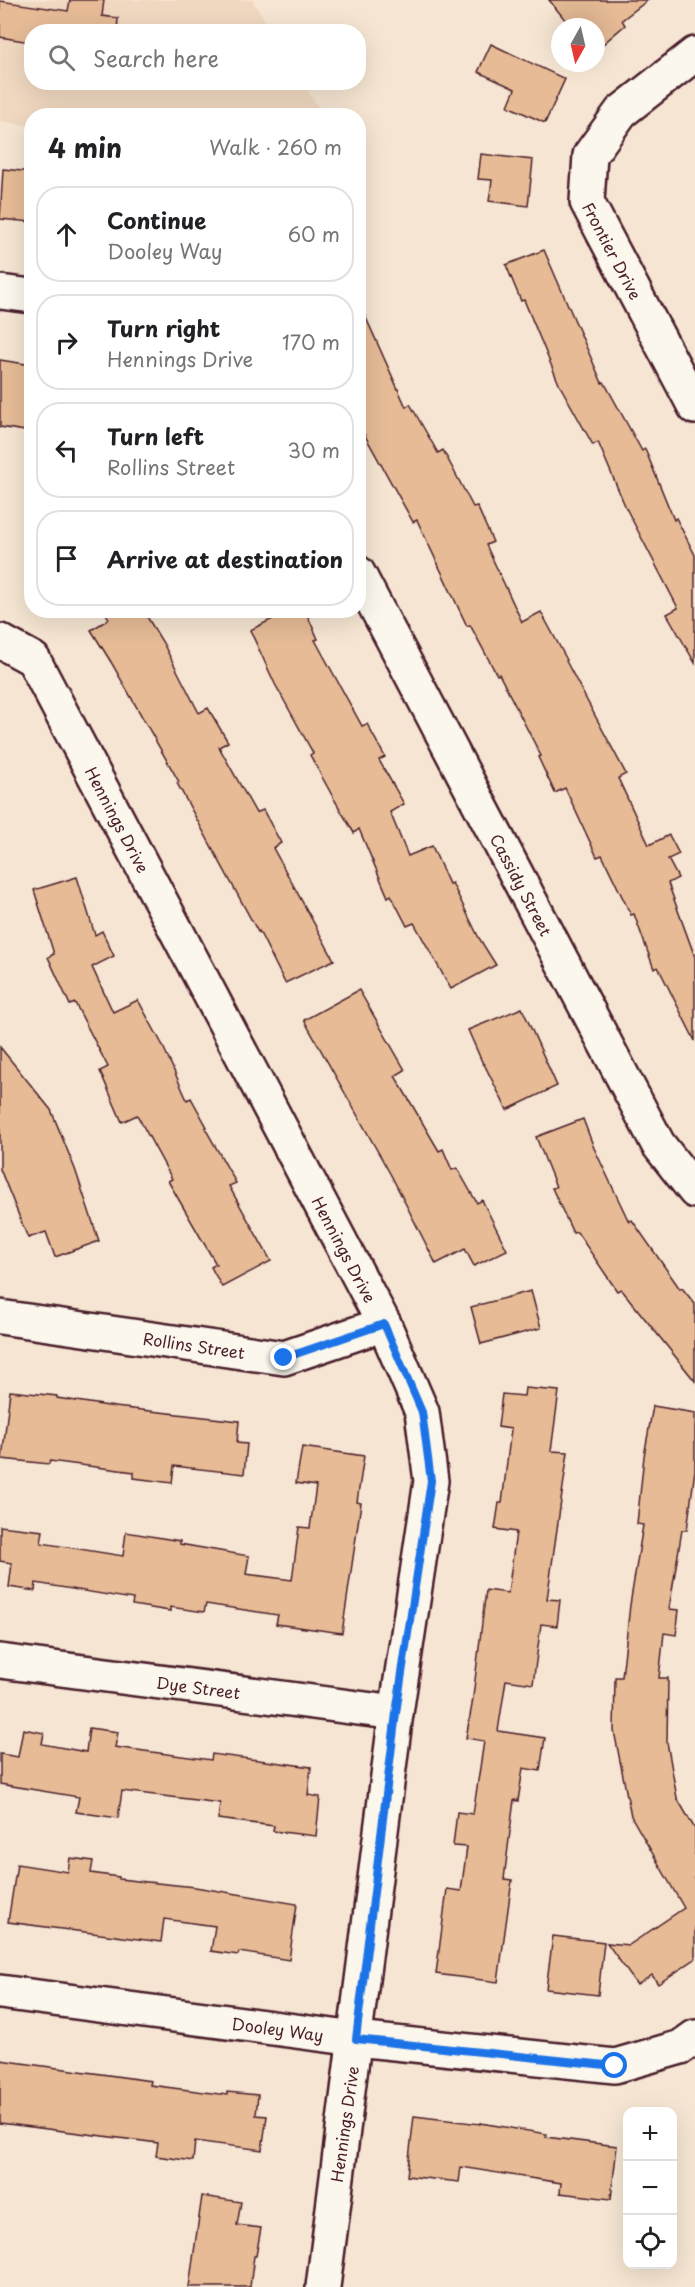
<!DOCTYPE html>
<html lang="en">
<head>
<meta charset="utf-8">
<style>
	:root { --surface:#fff; --page:#f2f2f2; --text:#202124; --muted:#757577; --line:#e0e0e0 }
	body { margin:0; font-family:"Playpen Sans",sans-serif; background:var(--page); color:var(--text) }
	.controls { position:absolute; right:18px; bottom:18px; display:grid; overflow:hidden; border-radius:12px; box-shadow:0 6px 24px #0002 }
	.controls button { width:54px; height:54px; display:grid; place-items:center; padding:0; border:0; border-bottom:2px solid var(--line); background:var(--surface); color:var(--text); font:30px sans-serif }
	.compass { position:absolute; left:551px; top:18px; width:54px; height:54px; border-radius:50%; background:var(--surface); box-shadow:0 6px 24px #0002; rotate:188deg }
	.stop { position:absolute; width:18px; height:18px; margin:-14px; border:4px solid #1a73e8; border-radius:50%; background:#fff }
	.stop.end { background:#1a73e8; border-color:#fff; box-shadow:0 2px 6px #0008 }
	.list { margin:0; padding:0; list-style:none }
	h2 { display:flex; justify-content:space-between; align-items:center; height:78px; margin:0; padding:0 24px; font-size:26px }
	h2 small { font-size:20px; font-weight:400; color:var(--muted) }
	.list li { display:grid; grid-template-columns:39px 1fr auto; gap:18px; align-items:center; box-sizing:border-box; height:96px; margin:0 12px 12px; padding:0 12px; border:2px solid var(--line); border-radius:24px }
	.list b { display:block; font-size:22px; white-space:nowrap }
	.list p { margin:0; font-size:20px; white-space:nowrap; color:var(--muted) }
	.list em { font-size:20px; font-style:normal; color:var(--muted) }
	.icon { flex:none; width:33px; height:33px; fill:none; stroke:currentColor; stroke-width:2; stroke-linecap:round; stroke-linejoin:round }
	.map { position:relative; flex:none; width:695px; height:2287px; overflow:hidden }
	.search { position:absolute; background:var(--surface); box-shadow:0 6px 24px #0002; left:24px; top:24px; width:342px; height:66px; display:flex; align-items:center; gap:15px; box-sizing:border-box; padding:0 21px; border-radius:24px; color:var(--muted); font-size:22px }
	.panel { position:absolute; background:var(--surface); box-shadow:0 6px 24px #0002; left:24px; top:108px; width:342px; height:510px; border-radius:24px }
	.map>svg:first-child { display:block }
</style>
</head>
<body>
<div class="map">
<svg width="695" height="2287" viewBox="0 0 695 2287">
	<rect width="100%" height="100%" fill="#f5e5d2"/>
	<filter id="ink" filterUnits="userSpaceOnUse"><feTurbulence type="fractalNoise" baseFrequency=".0167" numOctaves="2"/><feDisplacementMap in="SourceGraphic" scale="12" xChannelSelector="R" yChannelSelector="G"/><feConvolveMatrix kernelMatrix="1 2 1 2 8 2 1 2 1" color-interpolation-filters="sRGB"/></filter>
	<g filter="url(#ink)">
		<polygon fill="#f0d8c0" points="0,0 252,0 272,31 32,32 32,82 303,83 323,115 32,116 31,126 0,121"/>
		<g fill="#e6bb96" stroke="#4a1f2b" stroke-width="1.5">
			<polygon points="70,0 104,0 102,16 118,18 117,32 32,32 30,42 0,37 0,1 68,11"/>
			<polygon points="549,0 648,0 622,20 625,25 596,50 596,27 571,27"/>
			<polygon points="491,44 565,79 545,123 508,106 515,89 478,72"/>
			<polygon points="481,154 533,160 528,206 489,201 492,180 478,179"/>
			<polygon points="3,169 32,172 32,222 0,219"/>
			<polygon points="544,250 602,383 604,382 642,451 645,449 674,520 676,518 695,555 695,663 667,614 678,608 626,508 598,442 593,445 559,384 524,300 521,301 506,265"/>
			<polygon points="358,300 406,407 410,404 438,453 443,450 473,507 477,506 493,542 486,545 522,622 541,612 567,660 566,661 626,774 618,778 649,845 669,835 679,854 668,859 678,878 668,883 695,957 695,1041 658,967 654,969 634,914 631,915 602,855 597,857 565,788 555,793 538,757 541,756 499,674 497,675 470,625 467,626 417,520 413,522 358,423"/>
			<polygon points="0,360 32,365 32,432 0,427"/>
			<polygon points="104,610 143,610 163,643 199,713 208,708 228,742 219,747 256,813 263,810 281,843 273,848 334,960 285,983 259,931 258,932 177,783 179,782 111,662 91,630 109,619"/>
			<polygon points="291,610 305,610 318,639 315,640 362,726 367,724 385,757 379,760 404,804 390,812 408,856 432,846 449,884 452,883 479,938 496,965 451,989 414,923 407,926 391,895 388,897 359,829 354,833 334,799 310,755 313,753 275,684 250,630"/>
			<polygon points="77,877 95,935 102,931 114,956 92,967 113,1012 138,1000 162,1044 187,1100 191,1098 207,1127 205,1128 236,1183 229,1186 271,1261 222,1287 211,1267 216,1264 168,1181 172,1179 137,1115 122,1122 100,1071 108,1067 75,1003 70,1005 48,957 54,954 34,890"/>
			<polygon points="359,990 405,1070 395,1076 439,1151 443,1149 452,1170 457,1168 477,1203 482,1200 507,1250 474,1266 465,1249 436,1264 392,1177 304,1020"/>
			<polygon points="522,1008 557,1086 507,1110 484,1064 483,1064 468,1030"/>
			<polygon points="0,1047 51,1110 75,1169 99,1241 55,1257 46,1232 28,1238 0,1169"/>
			<polygon points="583,1119 594,1148 629,1222 632,1220 680,1289 682,1288 695,1304 695,1381 621,1289 617,1291 577,1232 573,1233 552,1188 556,1187 536,1137"/>
			<polygon points="531,1291 541,1328 481,1344 471,1307"/>
			<polygon points="525,1388 559,1391 551,1451 568,1452 547,1599 560,1600 557,1626 541,1624 533,1684 506,1680 498,1731 545,1738 540,1771 523,1768 518,1801 514,1800 504,1879 512,1880 498,1982 436,1974 447,1889 461,1891 467,1847 453,1846 457,1812 473,1814 484,1741 466,1738 472,1705 486,1590 508,1593 516,1532 495,1529 499,1503 502,1503 511,1429 498,1427 502,1394 524,1396"/>
			<polygon points="10,1391 57,1396 57,1398 115,1407 239,1421 237,1443 247,1444 244,1474 174,1466 172,1483 134,1478 134,1472 50,1461 49,1464 2,1459"/>
			<polygon points="653,1406 695,1413 695,1470 687,1530 682,1530 669,1609 679,1610 676,1635 664,1633 659,1678 668,1678 667,1742 677,1798 695,1829 695,1959 658,1984 652,1975 637,1985 607,1943 629,1945 684,1908 631,1816 614,1731 615,1677 622,1677 630,1605 643,1525 637,1524 644,1456"/>
			<polygon points="302,1447 364,1456 357,1502 361,1503 342,1633 276,1624 278,1615 206,1604 204,1612 170,1607 170,1611 132,1605 133,1599 36,1583 35,1591 9,1587 12,1563 0,1561 0,1526 43,1531 41,1543 123,1556 126,1532 180,1541 180,1544 249,1556 246,1574 292,1580 299,1527 310,1528 316,1486 296,1483"/>
			<polygon points="89,1728 118,1732 115,1747 211,1760 212,1754 311,1767 308,1795 320,1797 316,1836 273,1831 274,1826 218,1819 220,1803 122,1791 118,1818 76,1812 79,1797 0,1784 0,1754 18,1757 23,1729 44,1733 42,1744 86,1752"/>
			<polygon points="70,1858 93,1861 91,1873 119,1877 119,1879 195,1887 297,1904 289,1960 239,1952 238,1955 211,1951 215,1926 164,1919 161,1942 8,1922 17,1864 68,1872"/>
			<polygon points="553,1936 604,1942 598,1995 546,1989"/>
			<polygon points="0,2060 151,2081 150,2085 227,2095 227,2092 258,2095 256,2115 267,2116 262,2150 195,2141 193,2161 156,2156 158,2143 0,2123"/>
			<polygon points="414,2116 480,2124 480,2123 547,2134 546,2137 617,2146 611,2199 560,2193 561,2183 461,2167 459,2182 407,2176"/>
			<polygon points="202,2196 241,2202 237,2225 261,2228 256,2256 254,2256 250,2287 189,2287"/>
		</g>
		<g fill="none" stroke-linecap="round" stroke-linejoin="round">
			<g stroke="#4a1f2b" stroke-width="38">
				<g id="minor">
					<path id="s1" d="M695,54l-74,58 -31,43 -3,47 108,205"/>
					<polyline points="0,292 32,296"/>
					<path id="s2" d="M358,573l300,571 37,47"/>
					<path id="s3" d="M0,641l33,18 351,665 38,88 9,69 -35,232 -73,574"/>
					<path id="s4" d="M0,1317l284,41 100,-34"/>
					<path id="s5" d="M0,1661l396,52"/>
					<path id="s6" d="M0,1992l356,47 259,27 66,-19 14,-10"/>
				</g>
			</g>
			<use href="#minor" stroke="#fbf7ec" stroke-width="33"/>
		</g>
	</g>
	<g fill="none" stroke-linecap="round" stroke-linejoin="round" filter="url(#ink)">
		<polyline stroke="#1a73e8" stroke-width="8" points="284,1358 384,1324 422,1412 431,1481 396,1713 356,2039 615,2066"/>
	</g>
	<g text-anchor="middle" dominant-baseline="central" stroke-width="4.5" stroke-linejoin="round" paint-order="stroke">
		<g font-size="16" fill="#4a1f2b" stroke="#fbf7ec">
			<text stroke="none"><textPath href="#s1" startOffset="249">Frontier Drive</textPath></text>
			<text stroke="none"><textPath href="#s3" startOffset="219">Hennings Drive</textPath></text>
			<text stroke="none"><textPath href="#s2" startOffset="352">Cassidy Street</textPath></text>
			<text stroke="none"><textPath href="#s3" startOffset="705">Hennings Drive</textPath></text>
			<text stroke="none"><textPath href="#s4" startOffset="196">Rollins Street</textPath></text>
			<text stroke="none"><textPath href="#s5" startOffset="200">Dye Street</textPath></text>
			<text stroke="none"><textPath href="#s6" startOffset="280">Dooley Way</textPath></text>
			<text transform="translate(344 2124) rotate(-82)">Hennings Drive</text>
		</g>
	</g>
</svg>
<div class="controls">
<button>+</button>
<button>−</button>
<button><svg class="icon" aria-label="locate" viewBox="0 0 24 24"><circle cx="12" cy="12" r="6"/><path d="M12 2v4M12 18v4M2 12h4M18 12h4"/></svg></button>
</div>
<svg class="compass" viewBox="-18 -18 36 36"><path d="M0-13l5 13h-10z" fill="#e53935"/><path d="M0 13l5-13h-10z" fill="#757577"/></svg>
<div class="stop" style="left:615px;top:2066px"></div>
<div class="stop end" style="left:284px;top:1358px"></div>
<div class="search"><svg class="icon" aria-label="search" viewBox="0 0 24 24"><circle cx="10" cy="10" r="6"/><path d="M15 15l6 6"/></svg>Search here</div>
<section class="panel">
<h2>4 min<small>Walk · 260 m</small></h2>
<ul class="list">
<li><svg class="icon" aria-label="ahead" viewBox="0 0 24 24"><path d="M12 20V5M6 11l6-6 6 6"/></svg><div><b>Continue</b><p>Dooley Way</p></div><em>60 m</em></li>
<li><svg class="icon" aria-label="right" viewBox="0 0 24 24"><path d="M7 20v-9h11M14 6l5 5-5 5"/></svg><div><b>Turn right</b><p>Hennings Drive</p></div><em>170 m</em></li>
<li><svg class="icon" aria-label="left" viewBox="0 0 24 24"><path d="M17 20v-9H6M10 6l-5 5 5 5"/></svg><div><b>Turn left</b><p>Rollins Street</p></div><em>30 m</em></li>
<li><svg class="icon" aria-label="arrive" viewBox="0 0 24 24"><path d="M6 21V4h12l-3 4 3 4H6"/></svg><div><b>Arrive at destination</b></div></li>
</ul>
</section>
</div>
</body>
</html>
